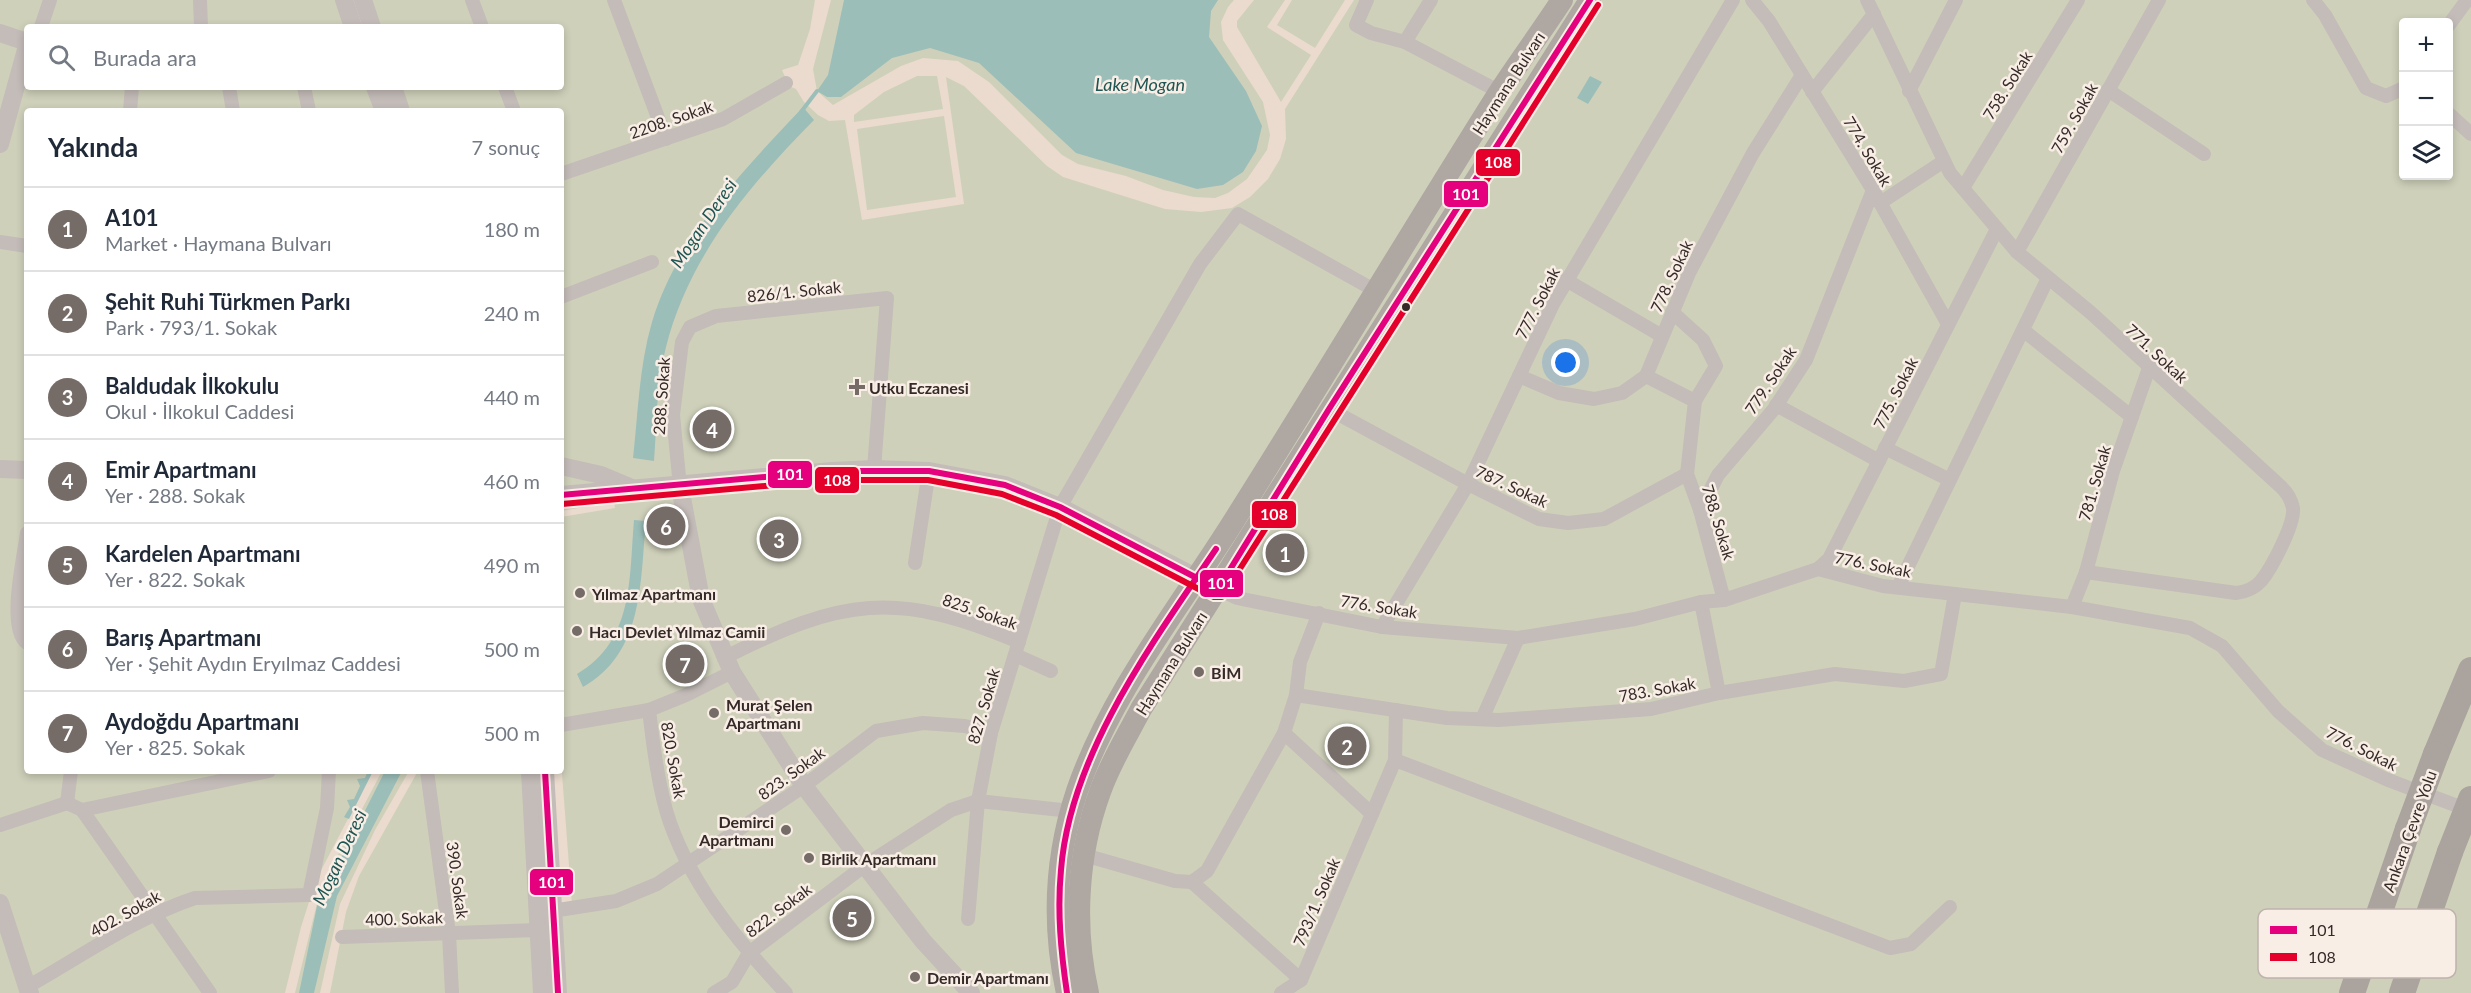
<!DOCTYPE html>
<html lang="tr">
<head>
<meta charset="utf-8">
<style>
	:root { --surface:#fff; --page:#f6f6f7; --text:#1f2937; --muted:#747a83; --line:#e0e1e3; --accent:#756b67 }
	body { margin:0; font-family:Lato,sans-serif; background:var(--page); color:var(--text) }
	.controls { position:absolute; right:18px; top:18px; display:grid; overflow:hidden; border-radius:6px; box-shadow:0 3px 9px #0003 }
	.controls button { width:54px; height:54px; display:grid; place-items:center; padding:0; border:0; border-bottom:2px solid var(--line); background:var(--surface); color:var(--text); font:30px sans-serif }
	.you { position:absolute; left:1566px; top:363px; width:21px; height:21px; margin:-15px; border:4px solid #fff; border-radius:50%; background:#1a73e8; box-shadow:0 0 0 9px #1a73e833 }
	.badge { display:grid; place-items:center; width:39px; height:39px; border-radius:50%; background:var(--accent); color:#fff; font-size:20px; font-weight:700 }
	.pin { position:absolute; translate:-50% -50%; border:3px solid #fff; box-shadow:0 2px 6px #0006 }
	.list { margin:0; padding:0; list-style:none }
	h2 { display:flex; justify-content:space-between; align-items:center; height:78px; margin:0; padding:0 24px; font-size:26px }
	h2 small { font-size:20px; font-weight:400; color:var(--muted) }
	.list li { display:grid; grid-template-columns:39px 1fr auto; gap:18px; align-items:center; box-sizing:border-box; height:84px; padding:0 24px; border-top:2px solid var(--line) }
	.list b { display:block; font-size:22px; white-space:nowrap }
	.list p { margin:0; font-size:20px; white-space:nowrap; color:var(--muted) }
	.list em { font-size:20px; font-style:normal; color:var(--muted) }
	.icon { flex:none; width:33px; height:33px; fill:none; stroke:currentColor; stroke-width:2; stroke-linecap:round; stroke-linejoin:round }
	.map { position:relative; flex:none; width:2471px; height:993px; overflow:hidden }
	.search { position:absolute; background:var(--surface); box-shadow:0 3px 9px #0003; left:24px; top:24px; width:540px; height:66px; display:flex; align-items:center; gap:15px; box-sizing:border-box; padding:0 21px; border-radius:6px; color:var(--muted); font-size:22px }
	.panel { position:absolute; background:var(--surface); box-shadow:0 3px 9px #0003; left:24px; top:108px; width:540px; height:666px; border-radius:6px }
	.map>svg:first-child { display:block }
</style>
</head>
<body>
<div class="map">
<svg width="2471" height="993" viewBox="0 0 2471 993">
	<rect width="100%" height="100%" fill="#ece5df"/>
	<path fill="#cfd0ba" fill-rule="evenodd" d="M0,0h2471v993h-2471zM2404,22h44v154h-44zM27,27h534v60h-534zM27,111h534v660h-534z"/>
	<g fill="#eadbce" fill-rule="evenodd">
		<path d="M815,0h16l-18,69 4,22 16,14 68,-39 22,-8 35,3 31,21 73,73 16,9 48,12 37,14 31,7 21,1 13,-5 19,-14 20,-29 3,-15 -7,-33 -40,-62 -2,-18 7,-15 6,-7h20l-17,21v6l44,75 30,-47 -44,-28 18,-27h7l-15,25 38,23 30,-48h9l-69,109 1,30 -6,20 -12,20 -18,18 -18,11 -31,4 -36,-3 -102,-32 -16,-11 -83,-80 -18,-9 18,127 -102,16 -17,-100 -16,1 -11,-6 -14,-13 -8,-13 -7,-3 -7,-16 16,-5 12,-36zM917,76h20l6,33 -89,13v-7l30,-23zM944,116l12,81 -89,13 -10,-81z"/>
		<polygon points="614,502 615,508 561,517 561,511"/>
		<polygon points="561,761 572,904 559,904 551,771 561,771"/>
		<polygon points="373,771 382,771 321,887 295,993 285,993 301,927 316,880"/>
		<polygon points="409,771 418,771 359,876 346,912 330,993 320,993 340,904 375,830"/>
	</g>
	<g fill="#9cbeb9">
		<polygon points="844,0 1218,0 1211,11 1209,37 1246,91 1262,126 1256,151 1243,172 1223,185 1197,189 1076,153 979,63 930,48 892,58 841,97 827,97 817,91 828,75"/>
		<polygon points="1590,76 1602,82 1588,104 1577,98"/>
		<path d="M803,107l11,13c-65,66 -125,136 -148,227 -10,36 -9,77 -12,114l-21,-3c5,-44 6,-92 19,-136 26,-86 91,-151 151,-215z"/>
		<path d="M634,520l12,1c-6,61 -2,132 -63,166l-6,-13c57,-33 52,-95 57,-154z"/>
		<polygon points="368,771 373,771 349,819 344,817 350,807 347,800 354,799 360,786 357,779 365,778"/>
		<polygon points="385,771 402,771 337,896 314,993 299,993 317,906"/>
	</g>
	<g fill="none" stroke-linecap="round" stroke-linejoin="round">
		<polyline stroke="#9cbeb9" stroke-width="4" points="801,112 817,91"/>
		<g stroke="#c4bcb8" stroke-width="14">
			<polyline points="200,0 201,27"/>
			<polyline points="472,0 482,27"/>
			<polyline points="614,0 666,139"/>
			<polyline points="1367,0 1356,25 1371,33 1405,42 1500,92"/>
			<polyline points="1752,0 1769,21 1873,190 1948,324"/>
			<path d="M1867,0l83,173 67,79 73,60 189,173c7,6 12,13 14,23 2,16 -22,61 -32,73 -7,8 -16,11 -25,12l-150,-21"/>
			<polyline points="2313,0 2325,15 2366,88 2386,96 2404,88"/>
			<polyline points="2448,26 2467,0"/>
			<polyline points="41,27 50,0"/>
			<polyline points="1405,42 1431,0"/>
			<polyline points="229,87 233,111"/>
			<polyline points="304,87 309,111"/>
			<polyline points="505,87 514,111"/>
			<polyline points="2108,90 2204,154"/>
			<polyline points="1909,91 1956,0"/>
			<polyline points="1812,92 1874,14"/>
			<polyline points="130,111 132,87"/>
			<polyline points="2448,113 2471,134"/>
			<polyline points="561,174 723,119 786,83"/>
			<polyline points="1963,188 2078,0"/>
			<polyline points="1880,203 1944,161"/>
			<polyline points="0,242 27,246"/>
			<polyline points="2017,252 2159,0"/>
			<polyline points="1566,280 1662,336"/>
			<polyline points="561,297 652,262"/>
			<polyline points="1672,312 1703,340 1716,366 1695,401"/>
			<polyline points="2023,330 2132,417"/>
			<polyline points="1519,376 1559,393 1594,399 1622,393 1646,376 1689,273 1753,153 1802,75"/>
			<polyline points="1646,376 1695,401 1687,474 1700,510 1724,600"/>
			<polyline points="1776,405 1879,461"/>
			<polyline points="1329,409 1468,484 1539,519 1568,523 1604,519 1687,474"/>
			<polyline points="1885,448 1950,480"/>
			<polyline points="680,487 673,415 682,342 690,327 716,316 887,298 874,469"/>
			<polyline points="1700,510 1718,475 1774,409 1806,360 1873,190"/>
			<path d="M27,533c-3,23 -20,96 0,110"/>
			<polyline points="915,563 929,471"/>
			<polyline points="1818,569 1829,559 1997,229"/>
			<polyline points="1898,587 2048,278"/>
			<polyline points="1218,589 1237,598 1382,627 1518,638 1635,619 1701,602 1724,600 1818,569 1883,586 2072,607 2190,628 2222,646 2278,711 2322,750 2388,780 2471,811"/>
			<polyline points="1701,602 1719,693"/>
			<polyline points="2072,607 2086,572 2113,471 2149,368"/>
			<polyline points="1382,627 1468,484 1553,304 1733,0"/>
			<polyline points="1015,655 1051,671"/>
			<path d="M724,658c118,-60 172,-68 295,-16"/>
			<polyline points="1296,695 1447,718 1499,720 1651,709 1719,693 1835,674 1904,681 1941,674 1955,594"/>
			<path d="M649,710c4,33 8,67 17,100 20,69 71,131 120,183"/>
			<polyline points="1482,719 1518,638"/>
			<polyline points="561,725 649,710 686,695 732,672"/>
			<polyline points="1395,760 1890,948 1911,944 1950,907"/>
			<polyline points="427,771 449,934 452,993"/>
			<polyline points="67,803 71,771"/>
			<polyline points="82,810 210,993"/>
			<polyline points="1372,814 1395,760 1396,710"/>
			<polyline points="0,825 67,803 82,810 269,771"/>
			<polyline points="1084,855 1175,881 1192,882 1207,871 1284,733 1296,695 1300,662 1319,613"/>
			<polyline points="1192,882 1301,980 1372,814 1284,733"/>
			<polyline points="552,911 616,901 657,884 804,786 876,731 923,723 965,726 991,733"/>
			<polyline points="968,919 978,801 991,733 1060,507 1200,264 1238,214 1376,291"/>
			<polyline points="342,937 538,930"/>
			<path d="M32,993l-5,-6c55,-31 108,-69 168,-89l114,-3 18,-87 2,-37"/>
			<polyline points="714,993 732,982 749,953 864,866 951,810 978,801 1071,811"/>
			<polyline points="1281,993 1301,980"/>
		</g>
		<g stroke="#c4bcb8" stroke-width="18">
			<polyline points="344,0 353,27"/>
			<polyline points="363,0 372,27"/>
			<polyline points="0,33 27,42"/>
			<polyline points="375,87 384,111"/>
			<polyline points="393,87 401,111"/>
			<polyline points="0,144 27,46"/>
			<polyline points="561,466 601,475 632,488"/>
			<polyline points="0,469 27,470"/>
			<polyline points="680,487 701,599 732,672 804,786 923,941 971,993"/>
			<polyline points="561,495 832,471 874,469 929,471 1005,485 1060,507 1209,584"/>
			<polyline points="530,771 542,993"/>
			<polyline points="545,771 558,993"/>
			<polyline points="0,903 29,993"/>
		</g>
		<g stroke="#aea7a2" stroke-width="22">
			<path d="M1067,993c-15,-68 -12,-136 10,-202 35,-102 107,-189 163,-280 87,-138 171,-279 258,-417 21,-32 43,-62 64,-94"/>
			<path d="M1088,993c-15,-66 -11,-138 12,-201 10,-29 27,-56 41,-83l449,-709"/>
		</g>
		<g stroke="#aaa39e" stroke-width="26">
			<polyline points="2436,754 2471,670"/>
			<polyline points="2352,993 2408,829"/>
			<polyline points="2402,993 2450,852"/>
		</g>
		<g stroke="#aaa39e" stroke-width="26">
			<polyline points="2408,829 2436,754"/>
			<polyline points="2450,852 2471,799"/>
		</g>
		<g stroke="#f9eee6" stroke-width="10">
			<g id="bus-1">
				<polyline points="561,495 832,471 929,471 1005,485 1060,507 1218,589 1329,409 1590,0"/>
				<polyline points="545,771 558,993"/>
				<path d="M1067,993c-6,-41 -10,-81 -6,-123 9,-116 92,-228 155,-321"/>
			</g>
		</g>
		<g stroke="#f9eee6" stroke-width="10">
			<polyline id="bus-2" points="562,504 833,480 928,480 1002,494 1056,515 1214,597 1222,597 1598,5"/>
		</g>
		<use href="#bus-1" stroke="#e5007d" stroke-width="6"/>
		<use href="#bus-2" stroke="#e4002b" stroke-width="6"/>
	</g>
	<circle fill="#352a27" stroke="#f9eee6" stroke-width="2" cx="1406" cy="307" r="5"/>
	<g fill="#756b67" stroke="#f9eee6" stroke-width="2">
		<path d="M854 378h6v6h6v6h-6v6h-6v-6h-6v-6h6z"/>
		<circle cx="580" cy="593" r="6"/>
		<circle cx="577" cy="631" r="6"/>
		<circle cx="1199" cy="672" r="6"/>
		<circle cx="714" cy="713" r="6"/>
		<circle cx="786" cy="830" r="6"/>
		<circle cx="809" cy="858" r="6"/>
		<circle cx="915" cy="977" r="6"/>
	</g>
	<g text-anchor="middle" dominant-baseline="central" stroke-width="5" stroke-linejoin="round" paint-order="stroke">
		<g font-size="16" fill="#352a27" stroke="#f9eee6">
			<text transform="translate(1508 83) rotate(-57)">Haymana Bulvarı</text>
			<text transform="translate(2007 85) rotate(-58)">758. Sokak</text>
			<text transform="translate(2074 118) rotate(-61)">759. Sokak</text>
			<text transform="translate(671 119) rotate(-19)">2208. Sokak</text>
			<text transform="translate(1868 151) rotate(59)">774. Sokak</text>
			<text transform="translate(1671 276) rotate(-65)">778. Sokak</text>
			<text transform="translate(794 291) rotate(-6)">826/1. Sokak</text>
			<text transform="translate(1537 303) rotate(-63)">777. Sokak</text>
			<text transform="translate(2157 353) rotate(43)">771. Sokak</text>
			<text transform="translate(1770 380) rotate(-56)">779. Sokak</text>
			<text transform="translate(1895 393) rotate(-63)">775. Sokak</text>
			<text transform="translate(661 396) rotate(-86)">288. Sokak</text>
			<text transform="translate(2094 483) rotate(-74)">781. Sokak</text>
			<text transform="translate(1512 486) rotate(25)">787. Sokak</text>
			<text transform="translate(1719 522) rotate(73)">788. Sokak</text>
			<text transform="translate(1873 564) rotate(11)">776. Sokak</text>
			<text transform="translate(1379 606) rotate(9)">776. Sokak</text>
			<text transform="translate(980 611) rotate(19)">825. Sokak</text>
			<text transform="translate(1171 663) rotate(-58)">Haymana Bulvarı</text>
			<text transform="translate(1657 689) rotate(-10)">783. Sokak</text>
			<text transform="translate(983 706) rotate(-74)">827. Sokak</text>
			<text transform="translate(2362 748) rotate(27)">776. Sokak</text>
			<text transform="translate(674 760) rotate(80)">820. Sokak</text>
			<text transform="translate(791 773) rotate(-36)">823. Sokak</text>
			<text transform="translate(2409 831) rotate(-70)">Ankara Çevre Yolu</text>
			<text transform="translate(458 880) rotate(82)">390. Sokak</text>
			<text transform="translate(1316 902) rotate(-67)">793/1. Sokak</text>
			<text transform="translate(778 910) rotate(-37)">822. Sokak</text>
			<text transform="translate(125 913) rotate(-29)">402. Sokak</text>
			<text transform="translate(404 918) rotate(-2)">400. Sokak</text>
		</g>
		<g font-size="16" font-weight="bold" fill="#352a27" stroke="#f9eee6" text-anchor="start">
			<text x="869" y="387">Utku Eczanesi</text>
			<text x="592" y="593">Yılmaz Apartmanı</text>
			<text x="589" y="631">Hacı Devlet Yılmaz Camii</text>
			<text x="1211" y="672">BİM</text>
			<text x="726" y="704">Murat Şelen<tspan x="726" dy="18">Apartmanı</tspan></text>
			<text x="774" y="821" text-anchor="end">Demirci<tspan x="774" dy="18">Apartmanı</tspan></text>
			<text x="821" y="858">Birlik Apartmanı</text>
			<text x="927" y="977">Demir Apartmanı</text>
		</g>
		<g font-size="18" font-style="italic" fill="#1e5552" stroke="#f9eee6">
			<text x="1140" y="84">Lake Mogan</text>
			<text transform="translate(703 223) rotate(-56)">Mogan Deresi</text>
			<text transform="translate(339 857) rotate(-65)">Mogan Deresi</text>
		</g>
	</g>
	<rect x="2258" y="909" width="198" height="69" rx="9" fill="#f9eee6" stroke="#beb3ad" stroke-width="1.5"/>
	<rect x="2270" y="926" width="27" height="8" fill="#e5007d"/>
	<rect x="2270" y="953" width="27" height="8" fill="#e4002b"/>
	<g font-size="16" fill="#352a27">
		<text x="2308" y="936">101</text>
		<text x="2308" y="963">108</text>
	</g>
	<g stroke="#f9eee6" stroke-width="2">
		<rect x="1475" y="148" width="46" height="29" rx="6" fill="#e4002b"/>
		<rect x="1443" y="180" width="46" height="28" rx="6" fill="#e5007d"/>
		<rect x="767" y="460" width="46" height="29" rx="6" fill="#e5007d"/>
		<rect x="814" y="466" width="46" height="28" rx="6" fill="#e4002b"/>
		<rect x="1251" y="500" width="46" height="29" rx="6" fill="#e4002b"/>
		<rect x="1199" y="569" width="45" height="29" rx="6" fill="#e5007d"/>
		<rect x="529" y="868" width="45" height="28" rx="6" fill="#e5007d"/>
	</g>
	<g font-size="16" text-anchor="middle" font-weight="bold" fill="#fff">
		<text x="1498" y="168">108</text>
		<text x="1466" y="200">101</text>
		<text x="790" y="480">101</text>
		<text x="837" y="486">108</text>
		<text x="1274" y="520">108</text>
		<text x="1221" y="589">101</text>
		<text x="552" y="888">101</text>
	</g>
</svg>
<div class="controls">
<button>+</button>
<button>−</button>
<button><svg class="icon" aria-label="layers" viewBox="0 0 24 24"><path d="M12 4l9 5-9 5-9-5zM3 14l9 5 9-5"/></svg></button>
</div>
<div class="you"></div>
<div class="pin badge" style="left:1285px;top:553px">1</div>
<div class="pin badge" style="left:1347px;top:746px">2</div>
<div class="pin badge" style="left:779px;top:539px">3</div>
<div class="pin badge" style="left:712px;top:429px">4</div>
<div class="pin badge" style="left:852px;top:918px">5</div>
<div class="pin badge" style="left:666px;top:526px">6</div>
<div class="pin badge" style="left:685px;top:664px">7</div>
<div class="search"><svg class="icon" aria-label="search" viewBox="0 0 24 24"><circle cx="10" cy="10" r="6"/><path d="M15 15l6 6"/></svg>Burada ara</div>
<section class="panel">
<h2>Yakında<small>7 sonuç</small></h2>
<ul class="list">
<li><span class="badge">1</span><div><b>A101</b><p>Market · Haymana Bulvarı</p></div><em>180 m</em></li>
<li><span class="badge">2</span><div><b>Şehit Ruhi Türkmen Parkı</b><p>Park · 793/1. Sokak</p></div><em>240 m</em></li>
<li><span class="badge">3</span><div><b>Baldudak İlkokulu</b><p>Okul · İlkokul Caddesi</p></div><em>440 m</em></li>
<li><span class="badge">4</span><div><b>Emir Apartmanı</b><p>Yer · 288. Sokak</p></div><em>460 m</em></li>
<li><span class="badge">5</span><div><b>Kardelen Apartmanı</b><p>Yer · 822. Sokak</p></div><em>490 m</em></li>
<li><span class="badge">6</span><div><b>Barış Apartmanı</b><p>Yer · Şehit Aydın Eryılmaz Caddesi</p></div><em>500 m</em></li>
<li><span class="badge">7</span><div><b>Aydoğdu Apartmanı</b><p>Yer · 825. Sokak</p></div><em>500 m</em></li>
</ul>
</section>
</div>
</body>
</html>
